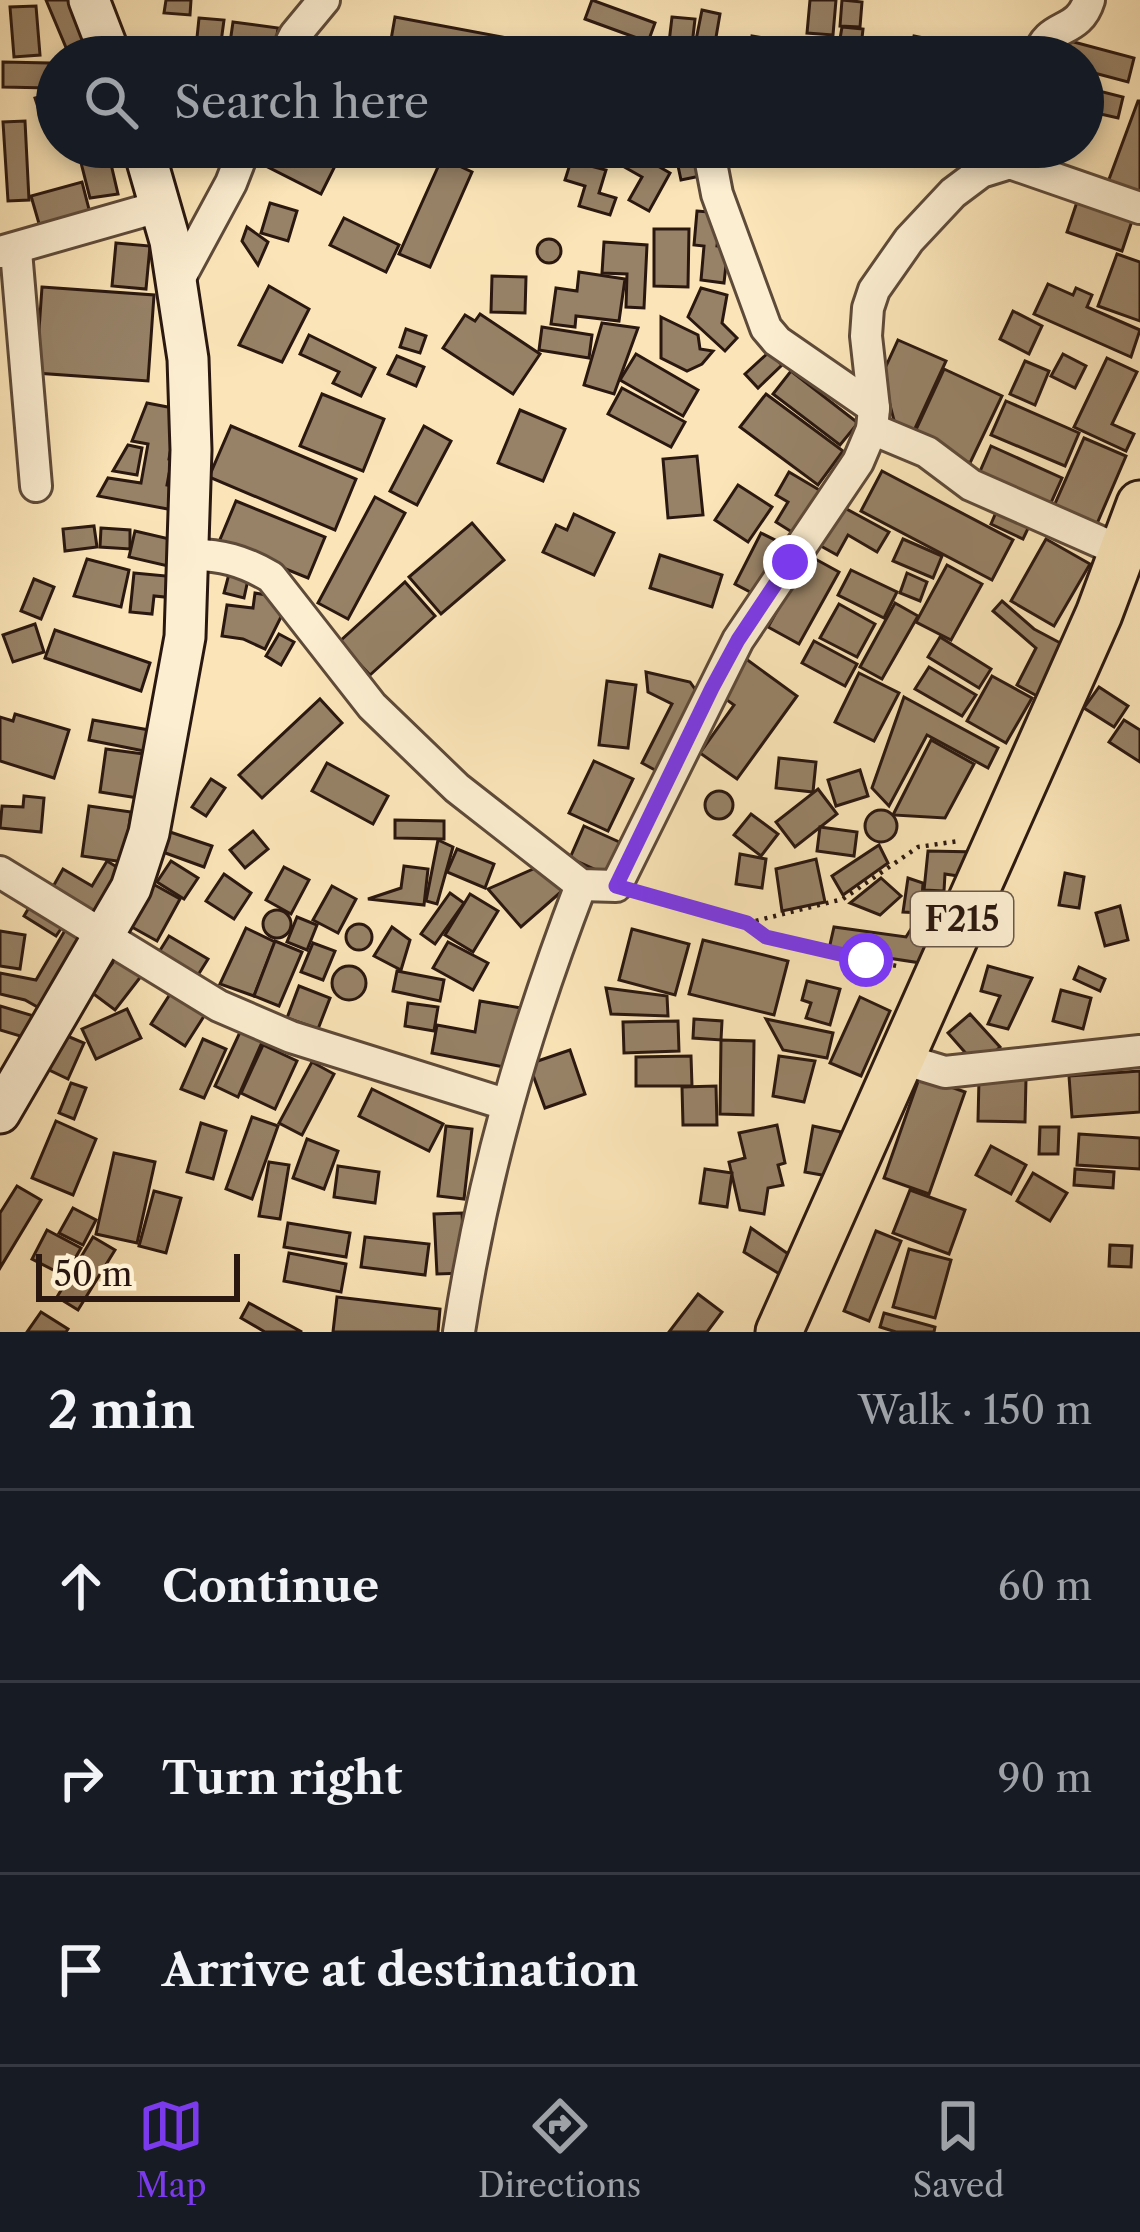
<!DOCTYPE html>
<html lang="en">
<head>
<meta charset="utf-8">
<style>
	:root { --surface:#171b24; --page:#20242c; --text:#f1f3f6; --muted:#9ea1a6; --line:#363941; --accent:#7c3aed }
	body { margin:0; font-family:"Libre Caslon Text",serif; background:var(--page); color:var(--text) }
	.scale { position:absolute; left:36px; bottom:30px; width:204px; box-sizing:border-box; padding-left:12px; border:6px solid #2a170f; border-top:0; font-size:33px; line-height:42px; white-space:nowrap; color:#2a170f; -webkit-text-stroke:9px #fceed1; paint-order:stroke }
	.stop { position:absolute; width:36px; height:36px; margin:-27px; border:9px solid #7c3aed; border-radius:50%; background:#fff }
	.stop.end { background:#7c3aed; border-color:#fff; box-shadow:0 3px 12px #0008 }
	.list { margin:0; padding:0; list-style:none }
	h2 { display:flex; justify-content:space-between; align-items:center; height:156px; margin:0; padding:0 48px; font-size:51px }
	h2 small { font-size:39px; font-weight:400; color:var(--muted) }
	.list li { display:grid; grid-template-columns:78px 1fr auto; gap:36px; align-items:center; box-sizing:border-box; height:192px; padding:0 48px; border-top:3px solid var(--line) }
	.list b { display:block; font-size:45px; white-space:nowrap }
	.list em { font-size:39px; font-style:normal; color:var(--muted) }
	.icon { flex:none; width:66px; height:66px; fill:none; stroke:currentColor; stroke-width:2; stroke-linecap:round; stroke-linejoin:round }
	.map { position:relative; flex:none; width:1140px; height:1332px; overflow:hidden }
	.search { position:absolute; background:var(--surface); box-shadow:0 6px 18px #0003; left:36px; right:36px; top:36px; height:132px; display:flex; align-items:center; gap:30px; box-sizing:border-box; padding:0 42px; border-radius:66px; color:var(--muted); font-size:45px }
	.sheet { height:732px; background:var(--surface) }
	nav { display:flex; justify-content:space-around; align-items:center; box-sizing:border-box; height:168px; border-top:3px solid var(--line); background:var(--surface); font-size:33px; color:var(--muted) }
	nav a { display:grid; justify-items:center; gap:6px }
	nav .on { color:var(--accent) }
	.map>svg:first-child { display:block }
</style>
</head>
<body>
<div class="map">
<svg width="1140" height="1332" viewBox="0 0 1140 1332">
	<rect width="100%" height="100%" fill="#fbe5b8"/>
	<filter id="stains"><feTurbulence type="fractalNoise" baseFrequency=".00167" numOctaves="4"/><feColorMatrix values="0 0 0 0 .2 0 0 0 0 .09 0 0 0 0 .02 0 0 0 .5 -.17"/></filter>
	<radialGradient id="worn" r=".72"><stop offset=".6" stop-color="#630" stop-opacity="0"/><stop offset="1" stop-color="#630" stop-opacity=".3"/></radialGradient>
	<g fill="#978267" stroke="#2a170f" stroke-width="3">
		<polygon points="46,0 69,0 94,57 70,57"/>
		<polygon points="166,0 191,0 190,15 164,13"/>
		<polygon points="592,0 655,23 648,42 585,19"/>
		<polygon points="810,0 836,0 833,35 807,33"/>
		<polygon points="842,0 862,2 860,27 840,26"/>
		<polygon points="36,6 40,55 14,57 10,7"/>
		<polygon points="702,10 720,14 715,43 696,40"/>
		<polygon points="395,17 518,40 515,57 421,57 389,51"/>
		<polygon points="672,17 695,19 691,54 668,51"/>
		<polygon points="199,18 224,20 219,57 195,57"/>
		<polygon points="233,22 278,28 274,57 228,57"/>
		<polygon points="842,27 863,29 861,47 839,45"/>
		<polygon points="752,36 775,40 772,57 749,57"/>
		<polygon points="914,36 938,41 934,57 909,57"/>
		<polygon points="1055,37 1134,58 1128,82 1083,70 1083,57 1050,57"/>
		<polygon points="611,41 662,57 606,57"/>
		<polygon points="3,62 49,63 49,88 3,87"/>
		<polygon points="1083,87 1123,97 1118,118 1083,110"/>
		<polygon points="57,92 57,129 46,132 35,98"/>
		<polygon points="1138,101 1140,101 1140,202 1105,190"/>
		<polygon points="25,121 29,200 8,201 3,122"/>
		<polygon points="77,147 107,147 118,194 90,198"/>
		<polygon points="271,147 315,147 339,158 321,194 262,164"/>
		<polygon points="626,147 636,147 653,156 651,162 670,173 649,211 629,200 642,177 612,160"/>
		<polygon points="674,147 700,147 705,175 681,180"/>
		<polygon points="442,158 472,172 430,267 399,254"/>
		<polygon points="571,161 606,170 599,193 616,198 610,215 579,206 585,186 565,180"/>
		<polygon points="82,182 92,221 42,234 31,196"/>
		<polygon points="1079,196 1134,215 1122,251 1067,232"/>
		<polygon points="270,203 297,211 288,241 261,233"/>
		<polygon points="697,211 721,213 717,246 728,247 724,283 701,280 704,246 694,245"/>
		<polygon points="344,218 399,245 386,272 330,245"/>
		<polygon points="247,227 268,242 258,265 242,241"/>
		<polygon points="654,229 689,229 688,287 654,286"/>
		<circle cx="549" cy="251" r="12"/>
		<polygon points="604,242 647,245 644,308 626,307 627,274 602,273"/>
		<polygon points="116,243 150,246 146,289 112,286"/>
		<polygon points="1117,254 1140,262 1140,321 1098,306"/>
		<polygon points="579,272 625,279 619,321 576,316 575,327 551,324 556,288 577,291"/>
		<polygon points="492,276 526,277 525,313 491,312"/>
		<polygon points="1048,284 1073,295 1076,288 1092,295 1087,307 1140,330 1131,357 1034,314"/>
		<polygon points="269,286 309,309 282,362 239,345"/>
		<polygon points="42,287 154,295 148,381 36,373"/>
		<polygon points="701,288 727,295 722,323 737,338 725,351 688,317"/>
		<polygon points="1013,311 1042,326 1029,354 1000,339"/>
		<polygon points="480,314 540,354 513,394 443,348 465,315 475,321"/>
		<polygon points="661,317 698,335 700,349 713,351 702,364 687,371 661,358"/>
		<polygon points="602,323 638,328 614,394 584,385"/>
		<polygon points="542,327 592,335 589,358 539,350"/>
		<polygon points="406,329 426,336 420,353 400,347"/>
		<polygon points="309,335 375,368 361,396 333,383 339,372 300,354"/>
		<polygon points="898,340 946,361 912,435 896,428 882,375"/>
		<polygon points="769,352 782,365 758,388 745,374"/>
		<polygon points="636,354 698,390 683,416 620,380"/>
		<polygon points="1063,354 1086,366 1075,388 1051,376"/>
		<polygon points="397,356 424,367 416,386 388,374"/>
		<polygon points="1107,358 1137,372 1112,424 1134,434 1126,451 1074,427"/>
		<polygon points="1025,361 1049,371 1035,405 1010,394"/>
		<polygon points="944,369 1002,396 970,463 913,436"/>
		<polygon points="791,371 858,423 840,445 773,394"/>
		<polygon points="622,388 685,422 671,447 608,414"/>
		<polygon points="322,394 384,419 363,471 300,446"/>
		<polygon points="766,394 843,451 818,485 740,427"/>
		<polygon points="1006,401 1079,433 1065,466 991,435"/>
		<polygon points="147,403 178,409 169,459 179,461 176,475 169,474 167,485 178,487 173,510 98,496 108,478 141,483 148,444 132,441"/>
		<polygon points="520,410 565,429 543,481 498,463"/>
		<polygon points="231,426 356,479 335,530 209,477"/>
		<polygon points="424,426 451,441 417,505 390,491"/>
		<polygon points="1084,438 1126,456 1093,533 1050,515"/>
		<polygon points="128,445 142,448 137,475 113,471"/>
		<polygon points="991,446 1062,478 1046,514 975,483"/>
		<polygon points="697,456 703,515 668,518 663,459"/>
		<polygon points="882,471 1013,540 992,580 861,511"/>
		<polygon points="789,472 821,491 795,534 776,522 788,502 776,495"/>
		<polygon points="738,485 772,507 748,542 715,520"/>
		<polygon points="375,497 405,513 348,619 318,603"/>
		<polygon points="236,501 325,537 308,578 219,542"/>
		<polygon points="1000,503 1033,518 1023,539 991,524"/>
		<polygon points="841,506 889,532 877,552 848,535 837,555 819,545"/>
		<polygon points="574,514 614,533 594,575 543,552 556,525 567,530"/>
		<polygon points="472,523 504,560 441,614 409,577"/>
		<polygon points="94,526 97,547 65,551 63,529"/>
		<polygon points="101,528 130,530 130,549 100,547"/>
		<polygon points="135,531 174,540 168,566 129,557"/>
		<polygon points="761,533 781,543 754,594 735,584"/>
		<polygon points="903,539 942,556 933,578 893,561"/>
		<polygon points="1046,539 1090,564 1054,626 1011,601"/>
		<polygon points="660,555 722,575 712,607 650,588"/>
		<polygon points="808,555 839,572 799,644 768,627"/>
		<polygon points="87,559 129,570 121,607 74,596"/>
		<polygon points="947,565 982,584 951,640 916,622"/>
		<polygon points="230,570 249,575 244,598 224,593"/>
		<polygon points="851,570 897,592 884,618 838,595"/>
		<polygon points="134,573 177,577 175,598 154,596 152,614 130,612"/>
		<polygon points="907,573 927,582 920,601 900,593"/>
		<polygon points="34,579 54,587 41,619 21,611"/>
		<polygon points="405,582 435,616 370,675 339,642"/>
		<polygon points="255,593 272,596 284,611 265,649 243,639 222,636 227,605 253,608"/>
		<polygon points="1002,601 1034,629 1066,646 1039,697 1017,685 1036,648 993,611"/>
		<polygon points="895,603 918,616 882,679 860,667"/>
		<polygon points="839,604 875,624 857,657 820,638"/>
		<polygon points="35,624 44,652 13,662 3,635"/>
		<polygon points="55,630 150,663 141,691 45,658"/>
		<polygon points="279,634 294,642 281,665 266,656"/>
		<polygon points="940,637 991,669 979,688 928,657"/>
		<polygon points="814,641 857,664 845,686 802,663"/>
		<polygon points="742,656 797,696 737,779 700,753 734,705 716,692"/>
		<polygon points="929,667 976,695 962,716 915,689"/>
		<polygon points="646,672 690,682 702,699 664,775 642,763 672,704 648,692"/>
		<polygon points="859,673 899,693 874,741 835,722"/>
		<polygon points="992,676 1032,698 1006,743 967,721"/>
		<polygon points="607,681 636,685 628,748 599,745"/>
		<polygon points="1099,687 1128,706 1114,727 1084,708"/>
		<polygon points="904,697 998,748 988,768 927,735 889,806 872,788"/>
		<polygon points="320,699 342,723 262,798 239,775"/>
		<polygon points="15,714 69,730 54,778 0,761 0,717 13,721"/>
		<polygon points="93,720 149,730 144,751 89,740"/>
		<polygon points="1124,720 1140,730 1140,762 1109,742"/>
		<polygon points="931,740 974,764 945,818 893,815"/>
		<polygon points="106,749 144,754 138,798 100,792"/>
		<polygon points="779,758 816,762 813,792 776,788"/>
		<polygon points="594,761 633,779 608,831 569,813"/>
		<polygon points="327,763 388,796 373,824 312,791"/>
		<polygon points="860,770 868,796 836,806 828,780"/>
		<polygon points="211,779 225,788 206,816 192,807"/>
		<polygon points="818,789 837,814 795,847 776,822"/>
		<circle cx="719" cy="805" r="14"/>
		<polygon points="24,796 44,798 41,832 0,828 2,806 23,807"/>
		<polygon points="89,806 131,812 124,862 82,856"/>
		<circle cx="881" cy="826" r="16"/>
		<polygon points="751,814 778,834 761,856 734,835"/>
		<polygon points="395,820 444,821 444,839 395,838"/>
		<polygon points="584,826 628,846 614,878 570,858"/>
		<polygon points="820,827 857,832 854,856 817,851"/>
		<polygon points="167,831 212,846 204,867 160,851"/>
		<polygon points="253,831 268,849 245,868 230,850"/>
		<polygon points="438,840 453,847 437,904 426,901"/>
		<polygon points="879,845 888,863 843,895 832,876"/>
		<polygon points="457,849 494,864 485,888 447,872"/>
		<polygon points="928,851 977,852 965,877 945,874 944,891 924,890"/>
		<polygon points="740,854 766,859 762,888 736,884"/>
		<polygon points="816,859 825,902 782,911 776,869"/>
		<polygon points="107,861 125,872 97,919 50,892 63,869 92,886"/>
		<polygon points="171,861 198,878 184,899 157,882"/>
		<polygon points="404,866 428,869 424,905 368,899 401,888"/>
		<polygon points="540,866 562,891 521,927 488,889"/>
		<polygon points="284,867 309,880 291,914 266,900"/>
		<polygon points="1065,873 1084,877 1079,908 1059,905"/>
		<polygon points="224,874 251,893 234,919 206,901"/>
		<polygon points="881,878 901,896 880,915 850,903"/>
		<polygon points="908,878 923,883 921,913 903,912"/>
		<polygon points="153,884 180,899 157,941 130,926"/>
		<polygon points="332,886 356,899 338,933 313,920"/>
		<polygon points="934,892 957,906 921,963 829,949 834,927 906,937"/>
		<polygon points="450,893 464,903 435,944 421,934"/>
		<polygon points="470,894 498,911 473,952 445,935"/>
		<polygon points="34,899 67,920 56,936 24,916"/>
		<polygon points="1120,906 1128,940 1105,946 1096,913"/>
		<circle cx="277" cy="924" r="14"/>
		<polygon points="297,917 317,925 307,950 287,942"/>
		<polygon points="71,920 94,934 48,1013 25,1000 0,994 0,973 36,980"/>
		<circle cx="359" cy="937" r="13"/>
		<polygon points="392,927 410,940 401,970 374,956"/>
		<polygon points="246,928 275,942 254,996 220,984"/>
		<polygon points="632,929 689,944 675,995 619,980"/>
		<polygon points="0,931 25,935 20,969 0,966"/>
		<polygon points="169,936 208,959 193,983 154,960"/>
		<polygon points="703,940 788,961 774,1015 689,994"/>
		<polygon points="275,941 302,952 279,1006 254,996"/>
		<polygon points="448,942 488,963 473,990 433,968"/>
		<polygon points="313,943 335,951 323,980 301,972"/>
		<polygon points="117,957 142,975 115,1010 91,992"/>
		<circle cx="349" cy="983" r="17"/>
		<polygon points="988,966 1032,978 1008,1029 988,1024 1000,996 981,991"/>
		<polygon points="1079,967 1105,979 1100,991 1074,979"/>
		<polygon points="397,971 444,980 440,1001 393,991"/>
		<polygon points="807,981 840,989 830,1025 806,1018 811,1003 802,1000"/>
		<polygon points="299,986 330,998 318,1029 287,1018"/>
		<polygon points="606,988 667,996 668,1016 611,1014"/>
		<polygon points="1061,990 1091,998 1083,1029 1053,1021"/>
		<polygon points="172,991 206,1013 185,1046 151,1024"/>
		<polygon points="860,997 890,1011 861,1076 830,1063"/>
		<polygon points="480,1001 521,1008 509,1068 432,1053 437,1025 475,1032"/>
		<polygon points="408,1003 438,1007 434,1031 405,1026"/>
		<polygon points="0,1006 37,1017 30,1039 0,1030"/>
		<polygon points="127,1009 141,1038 96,1059 82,1029"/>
		<polygon points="970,1014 1000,1047 978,1067 948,1033"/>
		<polygon points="694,1019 722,1021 721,1040 693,1038"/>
		<polygon points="766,1019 833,1033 827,1058 783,1050"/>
		<polygon points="678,1021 679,1051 624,1053 623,1022"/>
		<polygon points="241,1030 263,1040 238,1097 215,1086"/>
		<polygon points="60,1033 84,1043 68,1079 45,1068"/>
		<polygon points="203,1039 226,1049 204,1098 181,1089"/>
		<polygon points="721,1040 754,1041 753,1115 720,1114"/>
		<polygon points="263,1045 297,1061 275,1109 241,1093"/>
		<polygon points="570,1050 585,1094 545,1108 529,1064"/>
		<polygon points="691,1056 692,1086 636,1086 636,1057"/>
		<polygon points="779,1056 815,1061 804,1102 773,1096"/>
		<polygon points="312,1062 334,1074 302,1135 279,1123"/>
		<polygon points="1140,1071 1140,1112 1072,1117 1069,1076"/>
		<polygon points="920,1076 965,1092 929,1194 884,1178"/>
		<polygon points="979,1079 1026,1079 1025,1122 978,1121"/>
		<polygon points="71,1083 86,1088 74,1119 59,1113"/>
		<polygon points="716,1086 717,1125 683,1125 682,1087"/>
		<polygon points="372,1089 443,1124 429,1151 359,1116"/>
		<polygon points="252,1117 278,1126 252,1199 226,1189"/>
		<polygon points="56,1121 96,1139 73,1195 32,1178"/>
		<polygon points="201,1123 226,1131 213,1179 187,1172"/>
		<polygon points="777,1125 785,1163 778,1165 783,1185 768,1188 764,1214 740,1210 729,1162 745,1158 739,1133"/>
		<polygon points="446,1126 472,1129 464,1199 438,1196"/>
		<polygon points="813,1126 841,1132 833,1177 805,1172"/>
		<polygon points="1040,1127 1059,1127 1058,1154 1039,1154"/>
		<polygon points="1079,1134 1140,1138 1140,1169 1077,1165"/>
		<polygon points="307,1139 338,1151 324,1189 293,1178"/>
		<polygon points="991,1146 1026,1165 1011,1194 976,1175"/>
		<polygon points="114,1153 155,1162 137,1243 96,1234"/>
		<polygon points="269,1162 289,1165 280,1219 259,1216"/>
		<polygon points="338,1166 379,1172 375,1203 334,1197"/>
		<polygon points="705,1169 732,1173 727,1207 700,1203"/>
		<polygon points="1075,1169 1114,1172 1113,1188 1074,1185"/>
		<polygon points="1033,1173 1067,1193 1050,1221 1017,1201"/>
		<polygon points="17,1186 41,1200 0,1268 0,1213"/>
		<polygon points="910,1190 965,1210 949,1254 893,1233"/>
		<polygon points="154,1191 181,1198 166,1253 139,1246"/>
		<polygon points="73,1208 96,1220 83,1245 59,1233"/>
		<polygon points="462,1213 465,1273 437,1274 434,1214"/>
		<polygon points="288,1223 350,1233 346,1257 284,1247"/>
		<polygon points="751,1228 794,1258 786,1278 744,1252"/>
		<polygon points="47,1230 81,1248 65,1276 32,1259"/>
		<polygon points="876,1231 901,1241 869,1321 844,1311"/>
		<polygon points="93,1237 115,1250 78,1310 57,1297"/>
		<polygon points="365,1237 429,1244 425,1275 361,1267"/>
		<polygon points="1110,1245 1132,1246 1131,1267 1109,1266"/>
		<polygon points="909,1249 951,1260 935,1318 893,1307"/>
		<polygon points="289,1253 346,1264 341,1292 284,1281"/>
		<polygon points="698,1294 722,1312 707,1332 669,1332"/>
		<polygon points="337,1297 440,1309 438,1332 333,1332"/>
		<polygon points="249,1303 302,1332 265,1332 241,1318"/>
		<polygon points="41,1312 68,1329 66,1332 27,1332"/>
		<polygon points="884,1313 935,1327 934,1332 896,1332 880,1327"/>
	</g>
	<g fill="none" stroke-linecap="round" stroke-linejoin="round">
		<g stroke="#5e4a39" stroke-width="36">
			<g id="street">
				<polyline points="284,57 295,35 324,0"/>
				<path d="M1038,57c10,-36 40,-21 51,-57"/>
				<polyline points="708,147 717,194 766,328 777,341 874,408"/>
				<polyline points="16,251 36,486"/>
				<polyline points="0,252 161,206"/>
				<polyline points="177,283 231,183 245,147"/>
				<polyline points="872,429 927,452 971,485 1123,552"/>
				<path d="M189,555c31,-1 55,6 82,22l101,129 85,82 124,97 35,1 122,-246 120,-178 14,-33 2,-21 -8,-72 2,-28 6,-18 35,-50 44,-47 28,-21 29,-9 130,45"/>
				<polyline points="0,872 219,1006 291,1037 505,1104"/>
				<polyline points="899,1058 945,1072 1140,1051"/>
				<path d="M459,1332c24,-158 65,-298 122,-447"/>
			</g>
		</g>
		<g stroke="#2a170f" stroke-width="45">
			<g id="secondary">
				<polyline points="89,0 111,57"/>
				<polyline points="0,1113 131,888 149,833 185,637 191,450 188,359 170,241 143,147"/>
			</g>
		</g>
		<g stroke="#2a170f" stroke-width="51">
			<polyline id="primary" points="779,1332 1099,614 1140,504"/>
		</g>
		<g stroke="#2a170f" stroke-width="4.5" stroke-dasharray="3 6" stroke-linecap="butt">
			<polyline points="644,894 747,923 766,937 795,946 902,967"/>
			<polyline points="747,923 843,899 918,847 959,841"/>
		</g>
		<use href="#street" stroke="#fceed1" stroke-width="30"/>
		<use href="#secondary" stroke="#fceed1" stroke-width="39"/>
		<use href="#primary" stroke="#fbe5b8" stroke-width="45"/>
	</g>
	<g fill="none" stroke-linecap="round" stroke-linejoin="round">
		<polyline stroke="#7c3aed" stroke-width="15" points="790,562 738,640 712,688 616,886 747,923 766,937 866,960"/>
	</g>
	<g text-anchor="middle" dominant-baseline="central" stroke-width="12" stroke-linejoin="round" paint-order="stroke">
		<rect fill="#fceed1" stroke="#695849" stroke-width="3" x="911" y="892" width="102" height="54" rx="9"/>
		<g font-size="33" font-weight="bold" fill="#2a170f">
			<text x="962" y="919">F215</text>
		</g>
	</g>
	<rect width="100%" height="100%" filter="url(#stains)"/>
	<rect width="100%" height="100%" fill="url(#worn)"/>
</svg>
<div class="scale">50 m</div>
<div class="stop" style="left:866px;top:960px"></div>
<div class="stop end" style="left:790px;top:562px"></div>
<div class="search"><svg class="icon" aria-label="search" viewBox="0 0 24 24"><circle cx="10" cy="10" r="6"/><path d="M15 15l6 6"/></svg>Search here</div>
</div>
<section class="sheet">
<h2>2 min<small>Walk · 150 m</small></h2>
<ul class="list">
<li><svg class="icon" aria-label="ahead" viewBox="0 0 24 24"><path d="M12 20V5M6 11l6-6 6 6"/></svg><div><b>Continue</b></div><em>60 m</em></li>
<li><svg class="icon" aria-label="right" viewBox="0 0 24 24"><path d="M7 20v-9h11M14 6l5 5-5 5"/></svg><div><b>Turn right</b></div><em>90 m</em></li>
<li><svg class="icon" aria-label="arrive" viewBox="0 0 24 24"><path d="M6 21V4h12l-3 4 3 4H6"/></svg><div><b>Arrive at destination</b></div></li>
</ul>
</section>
<nav>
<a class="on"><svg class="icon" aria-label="map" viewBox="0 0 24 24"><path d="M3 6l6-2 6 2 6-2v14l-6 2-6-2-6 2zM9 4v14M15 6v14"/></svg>Map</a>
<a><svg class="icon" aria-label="directions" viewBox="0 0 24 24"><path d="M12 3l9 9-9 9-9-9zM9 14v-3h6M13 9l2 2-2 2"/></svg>Directions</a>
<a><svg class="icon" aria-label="saved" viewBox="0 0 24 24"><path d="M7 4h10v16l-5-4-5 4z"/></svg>Saved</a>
</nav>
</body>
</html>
